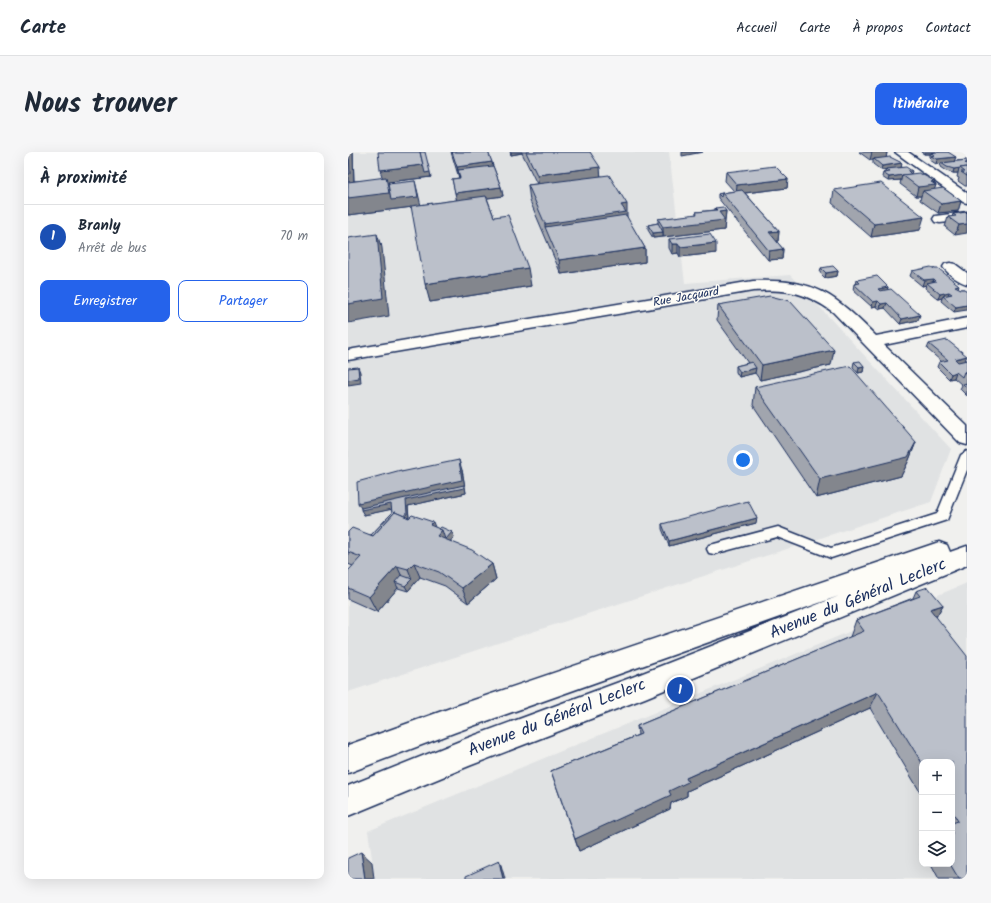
<!DOCTYPE html>
<html lang="fr">
<head>
<meta charset="utf-8">
<style>
	:root { --surface:#fff; --page:#f6f6f7; --text:#1f2937; --muted:#747a83; --line:#e0e1e3; --accent:#2563eb }
	body { margin:0; font-family:Kalam,sans-serif; background:var(--page); color:var(--text) }
	.controls { position:absolute; right:12px; bottom:12px; display:grid; overflow:hidden; border-radius:8px; box-shadow:0 4px 16px #0002 }
	.controls button { width:36px; height:36px; display:grid; place-items:center; padding:0; border:0; border-bottom:1px solid var(--line); background:var(--surface); color:var(--text); font:20px sans-serif }
	.you { position:absolute; left:395px; top:308px; width:14px; height:14px; margin:-10px; border:3px solid #fff; border-radius:50%; background:#1a73e8; box-shadow:0 0 0 6px #1a73e833 }
	.badge { display:grid; place-items:center; width:26px; height:26px; border-radius:50%; background:var(--accent); color:#fff; font-size:13px; font-weight:700 }
	.pin { position:absolute; translate:-50% -50%; border:2px solid #fff; box-shadow:0 1px 4px #0006 }
	.list { margin:0; padding:0; list-style:none }
	h2 { display:flex; justify-content:space-between; align-items:center; height:52px; margin:0; padding:0 16px; font-size:17px }
	h2 small { font-size:13px; font-weight:400; color:var(--muted) }
	.list li { display:grid; grid-template-columns:26px 1fr auto; gap:12px; align-items:center; box-sizing:border-box; height:64px; padding:0 16px; border-top:1px solid var(--line) }
	.list b { display:block; font-size:15px; white-space:nowrap }
	.list p { margin:0; font-size:13px; white-space:nowrap; color:var(--muted) }
	.list em { font-size:13px; font-style:normal; color:var(--muted) }
	.actions { display:flex; gap:8px; padding:12px 16px }
	.actions a { flex:1; padding:9px 0; border:1px solid var(--accent); border-radius:8px; text-align:center; font-size:14px; color:var(--accent) }
	.actions .main { background:var(--accent); color:#fff }
	.icon { flex:none; width:22px; height:22px; fill:none; stroke:currentColor; stroke-width:2; stroke-linecap:round; stroke-linejoin:round }
	.map { position:relative; flex:none; width:619px; height:727px; overflow:hidden; border-radius:8px }
	header { display:flex; align-items:center; gap:24px; box-sizing:border-box; height:56px; padding:0 20px; background:var(--surface); border-bottom:1px solid var(--line) }
	header strong { font-size:19px }
	nav { display:flex; gap:22px; margin-inline-start:auto; font-size:14px }
	.intro { display:flex; align-items:center; justify-content:space-between; box-sizing:border-box; height:96px; padding:0 24px }
	h1 { margin:0; font-size:28px }
	.button { padding:10px 18px; border-radius:8px; background:var(--accent); color:#fff; font-size:14px; font-weight:700 }
	main { display:flex; gap:24px; padding:0 24px }
	aside { flex:1; background:var(--surface); border-radius:8px; box-shadow:0 4px 16px #0002 }
	.map>svg:first-child { display:block }
</style>
</head>
<body>
<header>
<strong>Carte</strong>
<nav><a>Accueil</a><a>Carte</a><a>À propos</a><a>Contact</a></nav>
</header>
<div class="intro"><h1>Nous trouver</h1><a class="button">Itinéraire</a></div>
<main>
<aside>
<h2>À proximité<small></small></h2>
<ul class="list">
<li><span class="badge" style="background:#1a4fb4">1</span><div><b>Branly</b><p>Arrêt de bus</p></div><em>70 m</em></li>
</ul>
<div class="actions"><a class="main">Enregistrer</a><a>Partager</a></div>
</aside>
<div class="map">
<svg width="619" height="727" viewBox="0 0 619 727">
	<rect width="100%" height="100%" fill="#f0f0ee"/>
	<filter id="ink" filterUnits="userSpaceOnUse"><feTurbulence type="fractalNoise" baseFrequency=".025" numOctaves="2"/><feDisplacementMap in="SourceGraphic" scale="8" xChannelSelector="R" yChannelSelector="G"/><feConvolveMatrix kernelMatrix="1 2 1 2 8 2 1 2 1" color-interpolation-filters="sRGB"/></filter>
	<g filter="url(#ink)">
		<g fill="#e0e2e3" fill-rule="evenodd">
			<polygon points="0,0 321,0 337,131 442,123 603,297 583,350 0,540"/>
			<path d="M619,431v296h-592l-7,-48zM574,610h30v102h-30z"/>
		</g>
		<g fill="none" stroke-linecap="round" stroke-linejoin="round">
			<g stroke="#1b2f5e" stroke-width="3">
				<polygon id="service" points="619,299 619,318 599,368 483,406 429,385 366,402 361,401 359,397 361,393 366,392 430,375 483,396 589,362 613,303"/>
			</g>
			<g stroke="#1b2f5e" stroke-width="3">
				<g id="minor">
					<polygon points="547,0 560,0 619,41 619,51 615,50"/>
					<polygon points="619,60 619,68 592,71 587,70 585,67 587,64"/>
					<path d="M602,111l5,1 12,9v11c-8,-2 -19,-10 -24,-17l2,-3z"/>
					<path d="M405,129c64,-2 79,12 123,55l91,-18v10l-83,17 83,81v19l-7,-2 -127,-131c-28,-20 -45,-23 -80,-21l-405,69v-10z"/>
				</g>
			</g>
			<g stroke="#1b2f5e" stroke-width="3">
				<polygon id="secondary" points="591,390 599,393 602,400 619,394 619,413 297,546 121,614 0,664 0,634 117,587 282,526 491,444 108,580 0,621 0,593 108,554"/>
			</g>
			<use href="#service" fill="#fdfcf7" fill-rule="evenodd"/>
			<use href="#minor" fill="#fdfcf7" fill-rule="evenodd"/>
			<use href="#secondary" fill="#fdfcf7" fill-rule="evenodd"/>
		</g>
		<g fill="#a1a5ae" stroke="#1b2f5e">
			<polygon points="5,0 6,29 83,25 40,30 40,32 69,38 72,53 109,48 104,27 111,26 103,0 140,0 145,14 153,35 155,44 139,46 146,65 183,134 82,150 64,55 0,63"/>
			<polygon points="162,0 242,0 253,24 279,66 297,96 297,110 213,122 182,49 180,33 189,32 174,1 163,3"/>
			<polygon points="511,0 539,0 538,6 554,11 553,15 564,19 563,22 587,29 586,32 588,33 586,37 613,49 610,59 590,61 572,48 573,44 568,44 552,32 553,28 540,29 534,25 535,21 537,20 538,18 533,18 525,12 525,8 522,8"/>
			<polygon points="573,0 600,0 607,9 619,8 619,34 617,34 610,29 611,26 609,25 610,21 605,21 598,19 592,15 593,11 588,12 582,8 583,6 582,5 582,2 576,2"/>
			<polygon points="378,20 440,27 439,36 397,41 431,79 430,89 428,89 435,97 434,107 420,108 370,46 370,42 386,39 377,29"/>
			<polygon points="486,38 572,78 523,85 484,51"/>
			<polygon points="367,56 378,59 376,78 305,86 300,78 300,73 310,71 310,67 348,63 348,60 367,58"/>
			<polygon points="618,60 607,83 597,75 600,65 604,65 605,62"/>
			<polygon points="321,87 368,101 332,105 330,101 324,102 321,96"/>
			<polygon points="473,116 490,119 489,124 477,126 472,121"/>
			<polygon points="587,117 611,133 610,136 613,137 616,137 606,160 593,149 594,146 590,147 577,136 578,133 574,134 562,124 564,119"/>
			<polygon points="509,128 540,135 539,138 570,168 552,172 537,156 532,157 528,154 524,155 505,138 506,132 508,132"/>
			<polygon points="370,153 483,213 412,228 407,221 391,225 388,220 388,214 400,211 369,168"/>
			<polygon points="581,192 617,208 619,208 619,244 612,237 614,233 606,226 601,227 589,215 591,210 593,209 579,197"/>
			<polygon points="506,210 516,214 515,220 510,221 505,215"/>
			<polygon points="407,235 568,290 561,308 553,324 468,346 405,253"/>
			<polygon points="114,318 118,341 60,354 61,366 91,377 104,380 106,385 102,389 144,412 148,427 120,451 97,434 72,425 60,439 50,436 29,460 0,447 0,419 5,414 0,412 0,380 23,383 44,361 43,357 16,363 54,320"/>
			<polygon points="408,371 321,394 314,377 314,372"/>
			<polygon points="568,439 595,453 588,465 619,727 591,727 583,712 604,712 604,610 574,610 574,643 522,556 339,639 339,644 323,651 322,657 231,699 203,619 290,583 289,574 502,485 508,468 565,446"/>
			<polygon points="574,689 574,697 571,692"/>
		</g>
		<g fill="#83868d" stroke="#1b2f5e">
			<polygon points="1,0 5,0 6,35 0,36 0,22"/>
			<polygon points="163,0 174,0 174,1 163,3"/>
			<polygon points="334,0 355,0 334,4"/>
			<polygon points="524,0 539,0 538,7 526,7 525,8 522,8"/>
			<polygon points="577,0 592,0 583,1 583,2 576,2"/>
			<polygon points="608,5 606,10 588,12 589,7"/>
			<polygon points="144,10 146,23 110,18 112,27 109,15"/>
			<polygon points="554,11 553,16 533,18 534,14"/>
			<polygon points="75,13 82,20 83,25 40,30 43,41 67,29 73,54 0,63 0,46 36,31 32,18"/>
			<polygon points="252,15 253,27 191,36 189,23"/>
			<polygon points="611,16 610,21 605,21 606,17"/>
			<polygon points="554,23 553,28 540,29 541,25"/>
			<polygon points="440,27 439,36 388,42 389,33"/>
			<polygon points="587,29 585,33 588,33 585,42 575,39 573,44 568,44 570,35 583,30"/>
			<polygon points="153,35 155,44 109,50 107,41"/>
			<polygon points="613,49 610,59 590,61 593,52"/>
			<polygon points="279,52 279,69 197,75 197,72 273,53"/>
			<polygon points="378,59 376,78 315,85 315,75 371,60"/>
			<polygon points="576,65 572,78 523,85 526,72"/>
			<polygon points="619,72 619,81 607,83 611,73"/>
			<polygon points="431,79 430,89 420,90 421,80"/>
			<polygon points="315,80 315,85 305,86 305,81"/>
			<polygon points="29,82 33,94 33,91 34,96 41,164 0,171 0,152"/>
			<polygon points="368,91 368,101 332,105 332,95"/>
			<polygon points="324,92 330,92 330,101 324,102"/>
			<polygon points="297,96 297,110 213,122 211,108"/>
			<polygon points="435,97 434,107 420,108 421,99"/>
			<polygon points="180,116 183,134 82,150 77,132"/>
			<polygon points="490,119 489,124 477,126 478,121"/>
			<polygon points="586,127 584,132 579,131 578,133 574,134 576,128"/>
			<polygon points="540,135 539,140 528,142 530,137"/>
			<polygon points="601,140 600,145 595,144 594,146 590,147 592,142"/>
			<polygon points="530,149 528,154 524,155 525,150"/>
			<polygon points="539,151 537,156 532,157 533,152"/>
			<polygon points="619,153 619,158 606,160 608,155"/>
			<polygon points="572,163 570,168 552,172 554,167"/>
			<polygon points="486,198 483,213 412,228 414,213"/>
			<polygon points="619,204 616,210 605,212 607,207"/>
			<polygon points="516,214 515,220 510,221 511,215"/>
			<polygon points="10,215 12,220 13,231 0,233 0,228"/>
			<polygon points="408,216 407,221 391,225 392,220"/>
			<polygon points="608,220 606,226 601,227 603,222"/>
			<polygon points="568,290 561,308 553,324 468,346 472,327"/>
			<polygon points="111,308 114,318 118,341 60,354 61,367 45,357 16,363 13,358 14,358 10,351"/>
			<polygon points="409,366 408,371 321,394 321,389"/>
			<polygon points="85,370 90,383 94,378 104,380 106,385 95,398 82,373"/>
			<polygon points="66,411 72,425 60,439 57,434 64,427 60,417"/>
			<polygon points="144,412 148,427 120,451 114,436"/>
			<polygon points="49,414 56,429 47,430 50,436 29,460 21,445"/>
			<polygon points="595,453 585,470 582,457"/>
			<polygon points="530,540 522,556 339,639 339,644 323,651 322,657 231,699 227,687 321,639 338,626"/>
			<polygon points="13,700 24,710 26,727 17,727"/>
			<polygon points="151,709 153,713 157,727 155,727"/>
		</g>
		<g fill="#bbc0ca" stroke="#1b2f5e">
			<polygon points="0,0 1,0 2,22 0,22"/>
			<polygon points="30,0 72,0 75,13 32,18"/>
			<polygon points="72,0 77,0 82,20 77,21"/>
			<polygon points="104,0 140,0 144,10 109,15"/>
			<polygon points="178,0 242,0 252,15 189,23"/>
			<polygon points="588,0 600,0 608,5 589,7 583,4 587,3 583,1"/>
			<polygon points="542,5 554,11 534,14 526,7"/>
			<polygon points="619,8 619,11 617,11 619,13 619,15 606,17 599,15 593,11"/>
			<polygon points="145,14 153,35 107,41 104,27 112,26 110,18"/>
			<polygon points="427,14 440,27 389,33 378,20"/>
			<polygon points="558,15 564,19 560,19 563,22 541,25 535,21 542,20 538,17"/>
			<polygon points="619,15 619,24 613,20 617,20 612,16"/>
			<polygon points="571,21 587,29 583,30 588,33 570,35 554,23"/>
			<polygon points="261,23 279,52 273,53 278,60 197,72 180,33"/>
			<polygon points="38,25 41,41 0,46 0,30"/>
			<polygon points="67,29 70,45 43,48 40,32"/>
			<polygon points="533,31 576,65 526,72 486,38"/>
			<polygon points="595,36 613,49 593,52 575,39"/>
			<polygon points="394,38 431,79 421,80 435,97 421,99 374,41"/>
			<polygon points="374,41 373,45 370,42"/>
			<polygon points="138,44 146,65 160,63 180,116 77,132 63,54"/>
			<polygon points="375,55 378,59 371,60 377,68 315,75 310,67 349,62 348,60 369,58 367,56"/>
			<polygon points="618,60 619,61 619,72 611,73 600,65 608,64 605,62"/>
			<polygon points="278,63 297,96 211,108 197,75"/>
			<polygon points="310,71 315,80 305,81 300,73"/>
			<polygon points="29,82 35,146 0,152 0,86"/>
			<polygon points="362,82 368,91 332,95 330,92 324,92 321,87"/>
			<polygon points="485,114 490,119 478,121 473,116"/>
			<polygon points="583,115 587,117 591,117 611,133 607,134 613,137 616,137 619,139 619,153 608,155 595,144 604,142 601,140 592,142 579,131 588,129 586,127 576,128 564,119"/>
			<polygon points="529,124 540,135 530,137 532,139 543,137 572,163 554,167 539,151 533,152 530,149 525,150 506,132 512,131 509,128"/>
			<polygon points="422,144 442,149 486,198 414,213 370,153"/>
			<polygon points="599,188 619,204 607,207 610,210 619,208 619,220 616,220 614,225 608,220 603,222 591,210 600,208 581,192"/>
			<polygon points="512,209 516,214 511,215 506,210"/>
			<polygon points="404,210 408,216 392,220 388,214"/>
			<polygon points="502,214 568,290 560,305 472,327 407,235"/>
			<polygon points="10,215 11,226 0,228 0,216"/>
			<polygon points="616,220 619,220 619,223"/>
			<polygon points="619,231 618,235 615,232"/>
			<polygon points="111,308 114,328 10,351 9,330 53,318 53,320"/>
			<polygon points="116,333 116,336 58,348 59,362 56,364 47,360 25,384 23,383 44,361 43,352 13,358 13,356"/>
			<polygon points="400,349 409,366 321,389 314,372"/>
			<polygon points="47,360 61,366 64,363 85,370 82,373 94,378 89,384 124,398 144,412 114,436 91,420 66,411 60,417 49,414 21,445 0,436 0,419 13,405 0,400 0,380 4,376 25,384"/>
			<polygon points="93,375 104,380 98,387 97,387 94,378 91,377"/>
			<polygon points="53,423 64,427 57,434 47,430"/>
			<polygon points="580,435 595,453 582,457 619,504 619,727 611,727 602,712 604,712 604,671 610,669 604,659 604,610 574,610 574,611 530,540 338,626 340,630 321,639 323,643 227,687 203,619 293,582 289,574 516,479 508,468 572,444 568,439"/>
			<polygon points="13,700 17,727 0,727 0,706"/>
			<polygon points="151,709 155,727 118,727 118,724"/>
		</g>
	</g>
	<g text-anchor="middle" dominant-baseline="central" stroke-width="3" stroke-linejoin="round" paint-order="stroke">
		<g font-size="12" fill="#1b2f5e" stroke="#fdfcf7">
			<text transform="translate(338 145) rotate(-10)">Rue Jacquard</text>
		</g>
		<g font-size="17" fill="#1b2f5e" stroke="#fdfcf7">
			<text transform="translate(510 447) rotate(-22)">Avenue du Général Leclerc</text>
			<text transform="translate(209 566) rotate(-21)">Avenue du Général Leclerc</text>
		</g>
	</g>
</svg>
<div class="controls">
<button>+</button>
<button>−</button>
<button><svg class="icon" aria-label="layers" viewBox="0 0 24 24"><path d="M12 4l9 5-9 5-9-5zM3 14l9 5 9-5"/></svg></button>
</div>
<div class="you"></div>
<div class="pin badge" style="left:332px;top:538px;background:#1a4fb4">1</div>
</div>
</main>
</body>
</html>
